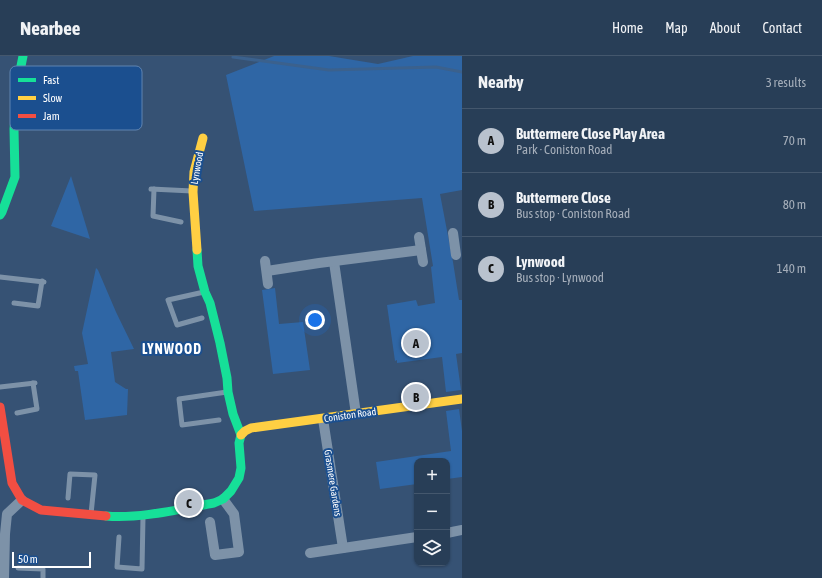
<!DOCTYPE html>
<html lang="en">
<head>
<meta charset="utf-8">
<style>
	:root { --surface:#283e57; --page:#30455d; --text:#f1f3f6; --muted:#a5aeba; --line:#44576d; --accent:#b9c2ce }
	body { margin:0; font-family:"Asap Condensed",sans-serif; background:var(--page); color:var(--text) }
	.controls { position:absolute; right:12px; bottom:12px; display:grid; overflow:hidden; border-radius:8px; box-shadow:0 1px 3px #0004 }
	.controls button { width:36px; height:36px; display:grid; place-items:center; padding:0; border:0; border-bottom:1px solid var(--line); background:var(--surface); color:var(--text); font:20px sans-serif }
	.scale { position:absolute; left:12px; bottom:10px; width:79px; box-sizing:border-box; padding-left:4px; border:2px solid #fff; border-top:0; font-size:11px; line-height:14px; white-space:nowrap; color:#fff; -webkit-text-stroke:3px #1b4f8f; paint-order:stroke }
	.you { position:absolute; left:315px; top:264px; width:14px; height:14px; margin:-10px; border:3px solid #fff; border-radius:50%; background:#1a73e8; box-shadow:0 0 0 6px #1a73e833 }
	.badge { display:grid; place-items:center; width:26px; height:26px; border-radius:50%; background:var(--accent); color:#111; font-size:13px; font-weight:700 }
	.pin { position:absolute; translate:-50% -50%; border:2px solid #fff; box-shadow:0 1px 4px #0006 }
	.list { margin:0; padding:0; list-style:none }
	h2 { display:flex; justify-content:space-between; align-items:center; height:52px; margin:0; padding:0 16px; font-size:17px }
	h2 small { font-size:13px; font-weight:400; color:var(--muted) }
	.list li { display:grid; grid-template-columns:26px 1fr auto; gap:12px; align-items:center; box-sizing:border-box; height:64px; padding:0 16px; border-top:1px solid var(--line) }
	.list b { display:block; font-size:15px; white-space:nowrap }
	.list p { margin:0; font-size:13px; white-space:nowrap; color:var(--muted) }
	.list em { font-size:13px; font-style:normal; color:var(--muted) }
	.icon { flex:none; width:22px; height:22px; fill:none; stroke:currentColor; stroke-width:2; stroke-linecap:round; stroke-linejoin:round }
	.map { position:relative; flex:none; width:462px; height:522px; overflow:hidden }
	header { display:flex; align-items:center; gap:24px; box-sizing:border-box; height:56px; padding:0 20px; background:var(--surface); border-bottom:1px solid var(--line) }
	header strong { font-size:19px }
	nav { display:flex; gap:22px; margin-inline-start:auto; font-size:14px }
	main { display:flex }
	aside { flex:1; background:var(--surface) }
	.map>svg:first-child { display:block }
</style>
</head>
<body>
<header>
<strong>Nearbee</strong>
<nav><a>Home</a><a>Map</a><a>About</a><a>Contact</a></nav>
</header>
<main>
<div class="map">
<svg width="462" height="522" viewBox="0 0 462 522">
	<rect width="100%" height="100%" fill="#365274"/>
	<g fill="#2f66a5">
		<polygon points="274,0 329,0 378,8 413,0 462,0 462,134 440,138 453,206 459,244 462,244 462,297 456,298 461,334 446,336 442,301 397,307 397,304 395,305 387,249 416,244 418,250 435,247 431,211 433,210 422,142 254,155 226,19"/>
		<polygon points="71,120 90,183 51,170"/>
		<polygon points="96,212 98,214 116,256 134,293 111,296 115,326 126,333 128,333 127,359 85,364 78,315 75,315 74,310 88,308 82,277"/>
		<polygon points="275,232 279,268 303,266 310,314 273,318 262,234"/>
		<polygon points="459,353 462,375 462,421 447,423 447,405 417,405 417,428 380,433 376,406 451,395 446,355"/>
	</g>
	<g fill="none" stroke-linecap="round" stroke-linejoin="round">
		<polyline stroke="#3b618d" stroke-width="3" points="233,1 329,14 436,11 462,16"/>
		<g stroke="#7d92a8" stroke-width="5">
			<polyline points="151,133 192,135"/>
			<polyline points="154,133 153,160 181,166"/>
			<polyline points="0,221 44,226"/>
			<polyline points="14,247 38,250 42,225"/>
			<polyline points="202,262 177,269 168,244 204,236"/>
			<polyline points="0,331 35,327"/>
			<polyline points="17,357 37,353 33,327"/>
			<polyline points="219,364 182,369 179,343 227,336"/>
			<polyline points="68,442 70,418 95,419 91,458"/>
			<polyline points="119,481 117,511 142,513 143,461"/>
			<polyline points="18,512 43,513 43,522"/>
		</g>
		<g stroke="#7d92a8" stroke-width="10">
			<polyline points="19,20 43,23 99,44"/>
			<polyline points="94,57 108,20"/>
			<polyline points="453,177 456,199"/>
			<polyline points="419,181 423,206"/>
			<polyline points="265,205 268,228"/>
			<polyline points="334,206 356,358"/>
			<polyline points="267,215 319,207 421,194"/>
			<polyline points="323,363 343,492"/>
			<polyline points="210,466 215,499 239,496 234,458 223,443"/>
			<polyline points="447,477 462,474"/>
			<polyline points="310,497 417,481"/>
			<polyline points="4,522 5,478 7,458 22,444"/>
		</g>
		<g stroke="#16e098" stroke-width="9">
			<polyline points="0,159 2,156 15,121 14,73 19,20 23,0"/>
			<path d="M106,460c34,3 74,-7 108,-13l9,-4 8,-8 8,-13 2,-10 -2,-25 2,-8 -8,-21 -5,-22 -1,-14 -7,-35 -10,-40 -5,-11 -7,-26 -1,-16"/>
		</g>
		<g stroke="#ffcf43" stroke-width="9">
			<polyline points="197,194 193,136 194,116 203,82"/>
			<polyline points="241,379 245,375 251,372 462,343"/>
		</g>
		<polyline stroke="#f24e42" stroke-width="9" points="0,351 12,427 22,444 41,454 106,460"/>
	</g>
	<g text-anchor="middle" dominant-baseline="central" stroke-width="4" stroke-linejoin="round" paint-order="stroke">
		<g font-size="10" fill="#fff" stroke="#1b4f8f">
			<text transform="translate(197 112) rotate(-80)">Lynwood</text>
			<text transform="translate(350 359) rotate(-8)">Coniston Road</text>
			<text transform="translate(333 427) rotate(81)">Grasmere Gardens</text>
		</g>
		<g font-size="14" font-weight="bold" letter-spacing="1" fill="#fff" stroke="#1b4f8f">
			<text x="172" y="293">LYNWOOD</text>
		</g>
	</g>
	<rect x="10" y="10" width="132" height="64" rx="6" fill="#1b4f8f" stroke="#5f84b1" stroke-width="1"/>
	<rect x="18" y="22" width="18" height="4" fill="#16e098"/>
	<rect x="18" y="40" width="18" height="4" fill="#ffcf43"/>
	<rect x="18" y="58" width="18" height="4" fill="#f24e42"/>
	<g font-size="11" fill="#fff">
		<text x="43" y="28">Fast</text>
		<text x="43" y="46">Slow</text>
		<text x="43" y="64">Jam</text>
	</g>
</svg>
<div class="controls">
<button>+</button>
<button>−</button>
<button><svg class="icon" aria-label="layers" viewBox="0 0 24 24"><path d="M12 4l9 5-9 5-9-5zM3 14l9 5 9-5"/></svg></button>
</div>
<div class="scale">50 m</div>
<div class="you"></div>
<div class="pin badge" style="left:416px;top:287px">A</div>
<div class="pin badge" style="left:416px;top:341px">B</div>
<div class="pin badge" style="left:189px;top:447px">C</div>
</div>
<aside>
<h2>Nearby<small>3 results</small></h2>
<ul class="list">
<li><span class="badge">A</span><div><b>Buttermere Close Play Area</b><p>Park · Coniston Road</p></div><em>70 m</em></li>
<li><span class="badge">B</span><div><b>Buttermere Close</b><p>Bus stop · Coniston Road</p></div><em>80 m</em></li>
<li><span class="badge">C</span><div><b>Lynwood</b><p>Bus stop · Lynwood</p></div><em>140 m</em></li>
</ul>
</aside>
</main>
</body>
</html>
